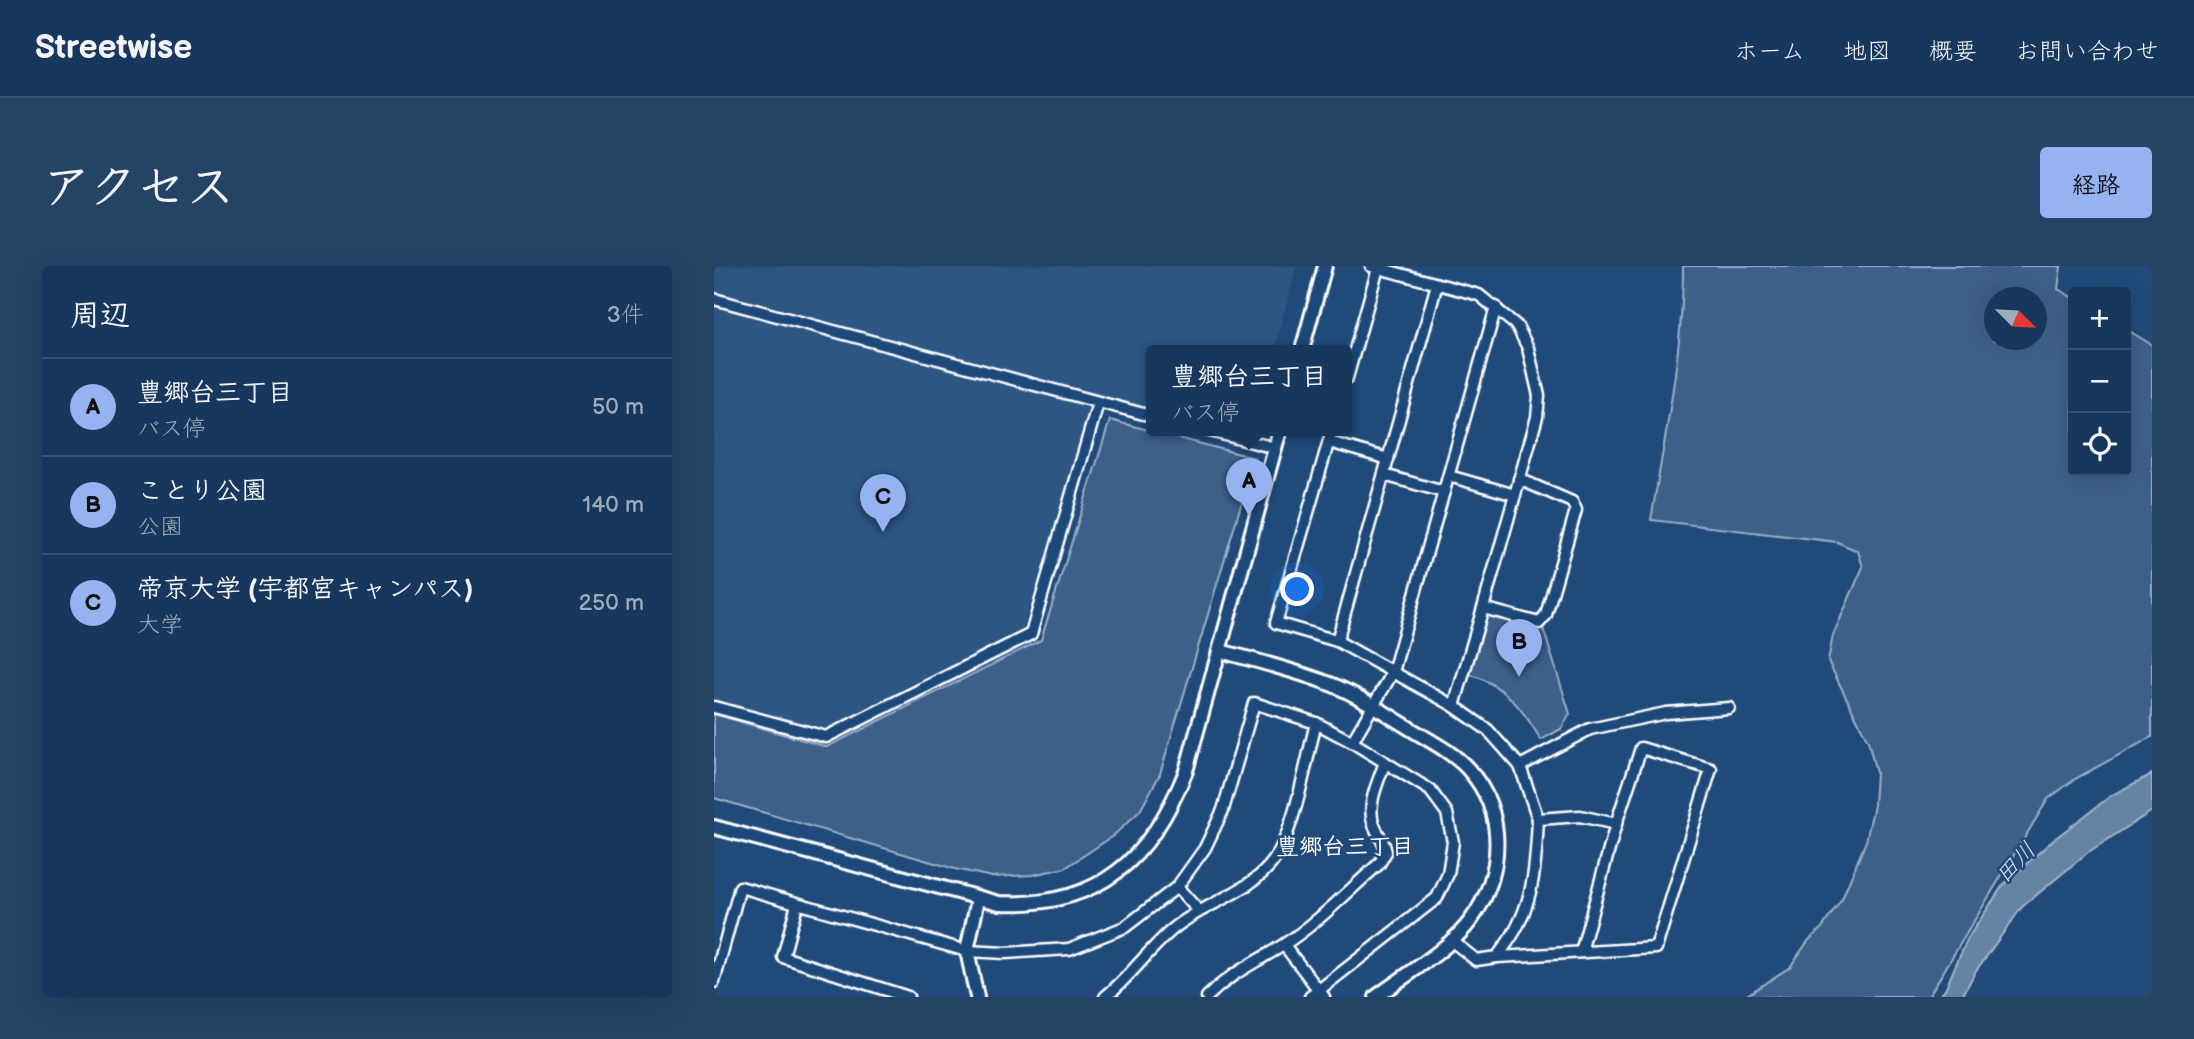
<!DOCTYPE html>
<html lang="ja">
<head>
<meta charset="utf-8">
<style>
	:root { --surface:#17385c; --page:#244365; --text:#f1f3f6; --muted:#9eacbb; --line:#365272; --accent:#95b2f1 }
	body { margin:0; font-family:"Balsamiq Sans","Klee One",sans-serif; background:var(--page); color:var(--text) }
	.controls { position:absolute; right:21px; top:21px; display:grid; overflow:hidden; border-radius:7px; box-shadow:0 7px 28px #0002 }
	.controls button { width:63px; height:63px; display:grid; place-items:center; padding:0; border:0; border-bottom:2px solid var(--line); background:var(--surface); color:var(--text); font:35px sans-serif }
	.compass { position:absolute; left:1270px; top:21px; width:63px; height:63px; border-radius:50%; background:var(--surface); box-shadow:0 7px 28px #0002; rotate:114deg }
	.you { position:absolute; left:584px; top:324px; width:24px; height:24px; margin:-18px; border:5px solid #fff; border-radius:50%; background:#1a73e8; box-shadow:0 0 0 10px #1a73e833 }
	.badge { display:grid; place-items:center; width:46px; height:46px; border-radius:50%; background:var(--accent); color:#111; font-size:23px; font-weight:700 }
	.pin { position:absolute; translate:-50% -58px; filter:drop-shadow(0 2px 4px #0008) }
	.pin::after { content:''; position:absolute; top:37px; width:24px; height:21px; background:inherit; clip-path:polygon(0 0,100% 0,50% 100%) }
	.popup { position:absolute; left:432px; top:79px; width:206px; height:91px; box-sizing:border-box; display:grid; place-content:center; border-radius:7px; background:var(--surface); filter:drop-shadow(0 2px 5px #0005); font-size:23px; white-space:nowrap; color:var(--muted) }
	.popup b { font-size:26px; color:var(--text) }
	.popup::after { content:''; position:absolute; left:50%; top:100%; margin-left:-14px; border:14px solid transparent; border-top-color:var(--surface) }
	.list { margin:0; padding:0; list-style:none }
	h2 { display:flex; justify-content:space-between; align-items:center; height:91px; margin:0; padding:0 28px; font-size:30px }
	h2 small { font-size:23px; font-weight:400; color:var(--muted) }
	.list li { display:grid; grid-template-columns:46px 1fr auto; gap:21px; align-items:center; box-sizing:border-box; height:98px; padding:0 28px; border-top:2px solid var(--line) }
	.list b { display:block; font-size:26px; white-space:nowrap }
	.list p { margin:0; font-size:23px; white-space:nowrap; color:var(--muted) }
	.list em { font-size:23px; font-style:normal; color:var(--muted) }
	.icon { flex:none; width:38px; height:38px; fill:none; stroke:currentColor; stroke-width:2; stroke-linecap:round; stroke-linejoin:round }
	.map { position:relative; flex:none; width:1438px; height:731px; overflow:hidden; border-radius:7px }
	header { display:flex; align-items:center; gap:42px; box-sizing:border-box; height:98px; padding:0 35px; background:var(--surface); border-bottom:2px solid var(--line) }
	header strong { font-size:33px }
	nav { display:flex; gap:38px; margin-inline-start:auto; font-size:24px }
	.intro { display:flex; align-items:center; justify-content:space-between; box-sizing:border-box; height:168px; padding:0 42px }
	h1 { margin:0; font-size:49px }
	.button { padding:18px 32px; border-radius:7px; background:var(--accent); color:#111; font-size:24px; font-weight:700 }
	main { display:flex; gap:42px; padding:0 42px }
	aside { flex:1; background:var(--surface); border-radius:7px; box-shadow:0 7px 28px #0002 }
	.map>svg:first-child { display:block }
</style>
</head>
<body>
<header>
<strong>Streetwise</strong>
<nav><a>ホーム</a><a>地図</a><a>概要</a><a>お問い合わせ</a></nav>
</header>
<div class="intro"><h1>アクセス</h1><a class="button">経路</a></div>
<main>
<aside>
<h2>周辺<small>3件</small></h2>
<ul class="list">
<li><span class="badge">A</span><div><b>豊郷台三丁目</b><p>バス停</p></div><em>50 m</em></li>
<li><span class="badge">B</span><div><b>ことり公園</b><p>公園</p></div><em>140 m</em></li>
<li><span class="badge">C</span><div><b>帝京大学 (宇都宮キャンパス)</b><p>大学</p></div><em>250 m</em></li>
</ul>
</aside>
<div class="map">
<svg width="1438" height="731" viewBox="0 0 1438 731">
	<rect width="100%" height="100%" fill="#1f4a7a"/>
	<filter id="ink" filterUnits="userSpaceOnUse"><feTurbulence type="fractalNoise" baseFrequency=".0143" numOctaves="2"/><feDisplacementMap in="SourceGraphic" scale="14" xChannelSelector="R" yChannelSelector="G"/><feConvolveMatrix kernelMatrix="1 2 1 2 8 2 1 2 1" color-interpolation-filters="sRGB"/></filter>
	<g filter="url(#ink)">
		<polygon fill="#2e5683" points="0,0 583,0 560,84 437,84 437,143 380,129 309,362 109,464 0,434"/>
		<g fill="#3c618b" stroke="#9eb0c5" stroke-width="2" fill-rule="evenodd">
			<path d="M969,0h378l-3,23 15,9v173h53v-142l26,16v392l-77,42 -27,20 -120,198h-184l46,-30 18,-26 13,-12 21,-30 24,-58 8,-36 2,-32 -8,-32 -40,-80 5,-26 30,-68 -5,-16 -21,-9 -186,-22c14,-83 32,-169 32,-254zM1280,32h42v42h-42z"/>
			<polygon points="396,154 541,192 446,508 426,545 399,570 351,602 318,609 278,611 241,603 0,532 0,448 113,481 327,374"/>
			<path d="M771,346l58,16 27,86 -9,15 -20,11c-19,-32 -35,-54 -72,-66z"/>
		</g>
		<polygon fill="#6583a4" stroke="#a3b5c8" stroke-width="2" points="1438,508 1438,545 1373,587 1308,641 1261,706 1248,731 1224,731 1231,723 1254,672 1289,619 1339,574 1398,529"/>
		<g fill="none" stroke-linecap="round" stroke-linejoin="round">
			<g stroke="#fff" stroke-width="15">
				<g id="minor">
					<polyline points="657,0 765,29 803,60 814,82 825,130 823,151 769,342"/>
					<polyline points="0,33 437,150"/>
					<polyline points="633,112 664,2"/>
					<polyline points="492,164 561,182"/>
					<polyline points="618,164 562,357 623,375 740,440 774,464 806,500 824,553"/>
					<polyline points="615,176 674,193"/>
					<polyline points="670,209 730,226"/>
					<polyline points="735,210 801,229"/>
					<polyline points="623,375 723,18"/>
					<polyline points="740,440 769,342 825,357 832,349 862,244 858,236 805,213"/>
					<polyline points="0,441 112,471 317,368 384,137"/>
					<polyline points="638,476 679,406 782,41"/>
					<polyline points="806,500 876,463 952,447 1015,442"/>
					<polyline points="463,621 484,644"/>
					<polyline points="83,638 69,691 194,731"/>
					<path d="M737,674l25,20 21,-3c7,-10 16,-21 21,-32 17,-33 18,-69 20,-106l42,-3 36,8 -35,128"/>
					<polyline points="570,679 610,731"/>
					<polyline points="783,691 942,682 997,503 927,482 902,558"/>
					<polyline points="0,716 26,621 253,685 291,687 355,683 411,661 463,621 491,582 509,544 540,437 602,457 638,476 716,524 733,547 739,576 734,608 723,632 596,731"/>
					<path d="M391,731c25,-20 43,-47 68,-68 29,-25 79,-37 101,-69 21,-31 32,-99 42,-137"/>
					<path d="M493,731c26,-26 47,-33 76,-52 35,-22 65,-54 96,-81l7,-12c-2,-12 -10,-19 -13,-30 -6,-19 6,-42 12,-60"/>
				</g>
			</g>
			<g stroke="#fff" stroke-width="18">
				<g id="tertiary">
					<polyline points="588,84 611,0"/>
					<path d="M506,385c34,9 69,18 102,30 30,10 58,29 84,45 20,13 46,25 62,43 39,43 36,105 3,151 -20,28 -67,56 -95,77"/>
					<path d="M0,561l285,76c100,5 152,-44 187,-132l94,-341"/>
					<polyline points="263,731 253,685 264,633"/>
				</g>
			</g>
			<use href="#minor" stroke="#1f4a7a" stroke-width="10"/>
			<use href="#tertiary" stroke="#1f4a7a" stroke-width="12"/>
		</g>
	</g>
	<g text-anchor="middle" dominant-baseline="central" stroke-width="5" stroke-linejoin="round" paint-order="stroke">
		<g font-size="23" font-weight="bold" fill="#fff" stroke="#1f4a7a">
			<text x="631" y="581">豊郷台三丁目</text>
		</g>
		<g font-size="23" font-style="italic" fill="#d8e0e8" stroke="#1f4a7a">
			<text transform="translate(1302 597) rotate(-46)">田川</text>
		</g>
	</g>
</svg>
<div class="controls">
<button>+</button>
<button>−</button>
<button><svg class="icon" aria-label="locate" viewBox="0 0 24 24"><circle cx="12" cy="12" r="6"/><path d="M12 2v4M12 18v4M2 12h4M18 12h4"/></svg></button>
</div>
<svg class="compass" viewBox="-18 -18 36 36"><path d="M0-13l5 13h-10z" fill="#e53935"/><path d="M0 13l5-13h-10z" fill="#9eacbb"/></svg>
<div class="you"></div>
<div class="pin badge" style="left:535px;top:250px">A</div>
<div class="popup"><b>豊郷台三丁目</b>バス停</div>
<div class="pin badge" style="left:805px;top:411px">B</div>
<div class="pin badge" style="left:169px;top:266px">C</div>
</div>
</main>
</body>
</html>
